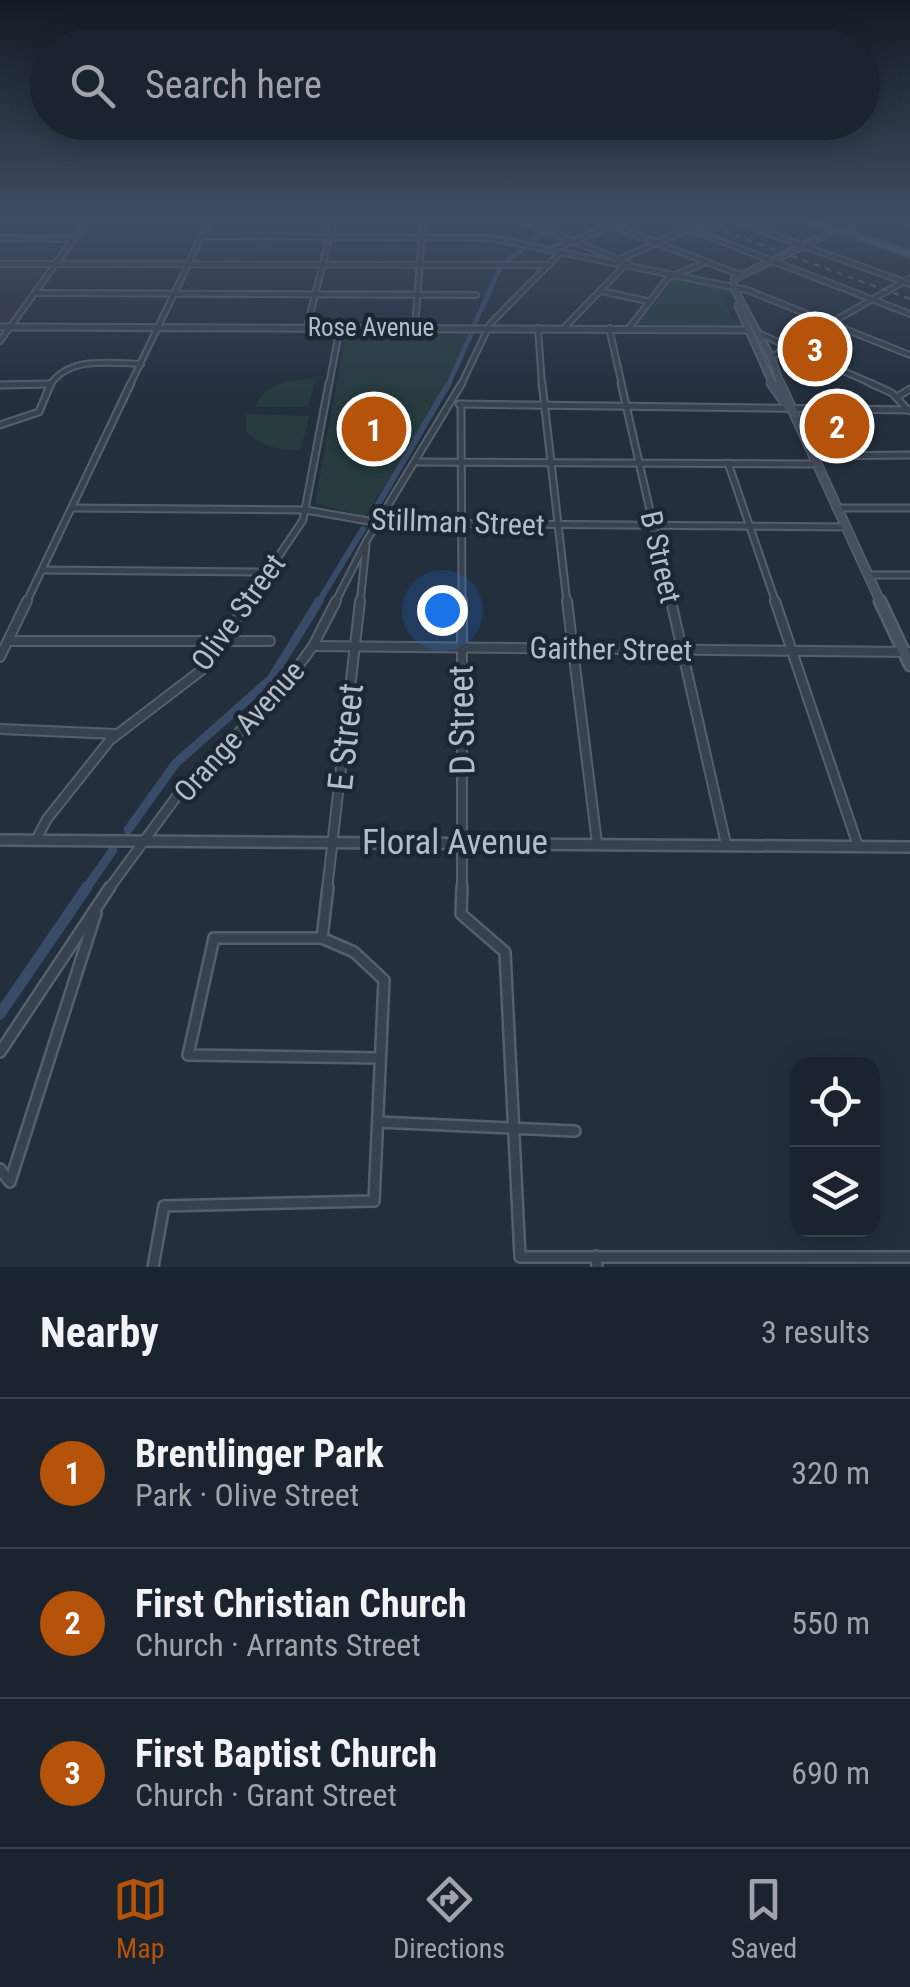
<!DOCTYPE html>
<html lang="en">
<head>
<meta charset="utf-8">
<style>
	:root { --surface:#1b232e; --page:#242b36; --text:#f1f3f6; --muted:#a0a4aa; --line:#39404a; --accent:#b45309 }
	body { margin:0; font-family:"Roboto Condensed",sans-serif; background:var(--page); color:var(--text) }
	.controls { position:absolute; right:30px; bottom:30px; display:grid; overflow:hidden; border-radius:20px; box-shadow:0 5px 25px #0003 }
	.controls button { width:90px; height:90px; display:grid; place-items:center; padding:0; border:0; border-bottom:2px solid var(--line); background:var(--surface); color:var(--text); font:50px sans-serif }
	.you { position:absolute; left:442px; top:610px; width:35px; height:35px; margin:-25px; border:8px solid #fff; border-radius:50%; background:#1a73e8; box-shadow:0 0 0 15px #1a73e833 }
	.badge { display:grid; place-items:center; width:65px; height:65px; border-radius:50%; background:var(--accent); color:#fff; font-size:32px; font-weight:700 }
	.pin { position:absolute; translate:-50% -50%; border:5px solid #fff; box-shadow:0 2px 10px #0006 }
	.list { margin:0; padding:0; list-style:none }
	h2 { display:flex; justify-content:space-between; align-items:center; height:130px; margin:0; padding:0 40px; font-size:42px }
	h2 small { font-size:32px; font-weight:400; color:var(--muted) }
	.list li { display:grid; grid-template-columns:65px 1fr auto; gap:30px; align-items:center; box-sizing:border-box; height:150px; padding:0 40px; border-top:2px solid var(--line) }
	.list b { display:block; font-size:38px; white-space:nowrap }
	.list p { margin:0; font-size:32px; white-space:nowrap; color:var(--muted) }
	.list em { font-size:32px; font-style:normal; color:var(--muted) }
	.icon { flex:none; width:55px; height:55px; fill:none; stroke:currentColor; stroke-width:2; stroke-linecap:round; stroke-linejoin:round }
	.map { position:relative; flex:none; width:910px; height:1267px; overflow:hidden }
	.search { position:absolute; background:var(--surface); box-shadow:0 5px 25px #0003; left:30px; right:30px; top:30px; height:110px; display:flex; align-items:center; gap:25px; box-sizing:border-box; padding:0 35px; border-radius:55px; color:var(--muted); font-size:38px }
	.sheet { height:580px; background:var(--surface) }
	nav { display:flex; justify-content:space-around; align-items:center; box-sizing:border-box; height:140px; border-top:2px solid var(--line); background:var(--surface); font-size:28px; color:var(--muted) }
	nav a { display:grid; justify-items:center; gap:5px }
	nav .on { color:var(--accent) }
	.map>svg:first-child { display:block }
</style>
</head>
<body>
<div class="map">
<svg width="910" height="1267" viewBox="0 0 910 1267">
	<rect width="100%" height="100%" fill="#242f3e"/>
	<polygon fill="#32303f" points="0,266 49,267 10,321 0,323"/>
	<g fill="#263c3f">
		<polygon points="672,279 727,290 730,295 724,299 732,317 742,325 637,324 673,282"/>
		<polygon points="469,331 440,395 365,517 315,503 346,332"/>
		<path d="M316,379l-8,28h-53c9,-25 38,-28 61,-28z"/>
		<path d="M246,414l63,2 -8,34c-20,0 -41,-3 -55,-19z"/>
	</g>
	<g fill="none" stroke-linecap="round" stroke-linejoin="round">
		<g stroke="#394c67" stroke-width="5">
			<polyline points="548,227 557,219"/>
			<polyline points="529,244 543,232"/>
			<polyline points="506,262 524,248"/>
			<polyline points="475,323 500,268"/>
			<polyline points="448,385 472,332"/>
		</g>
		<g stroke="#394c67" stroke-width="6">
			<polyline points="371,516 449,383"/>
			<polyline points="318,603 363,529"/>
		</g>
		<g stroke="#394c67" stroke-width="9">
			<polyline points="128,830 176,763 271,679 319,601"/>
			<polyline points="85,890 113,850"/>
		</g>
		<polyline stroke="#394c67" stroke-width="11" points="0,1014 87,887"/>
		<g stroke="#565f6c" stroke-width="8">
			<g id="minor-far3">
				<polyline points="520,219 629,264"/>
				<polyline points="594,219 741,275"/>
				<polyline points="664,219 910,314"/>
				<polyline points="729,219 910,284"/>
				<polyline points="899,219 910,223"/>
				<polyline points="202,236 491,238 747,290 910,355"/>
				<polyline points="0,238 73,239"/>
				<polyline points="551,250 629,219"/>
				<polyline points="620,259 711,219"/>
				<polyline points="0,264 548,265"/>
				<polyline points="601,291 647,301"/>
				<polyline points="35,293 476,295"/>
				<polyline points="307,327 334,219"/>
				<polyline points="415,328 423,219"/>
				<polyline points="538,328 542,385"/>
				<polyline points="564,328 623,267"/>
				<polyline points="609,328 622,385"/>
				<polyline points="629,328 668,278 704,263"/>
				<polyline points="758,333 875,385"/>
				<polyline points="0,341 88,219"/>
				<polyline points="771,357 910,278"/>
				<polyline points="0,385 51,384"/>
				<path d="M50,385c19,-29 60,-22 91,-21"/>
				<polyline points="130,385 210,219"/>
				<polyline points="329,385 340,327"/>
				<polyline points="461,385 490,324 560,253"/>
			</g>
		</g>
		<g stroke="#565f6c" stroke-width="9">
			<g id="minor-far2">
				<polyline points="542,383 567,603"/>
				<polyline points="621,383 671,603"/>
				<polyline points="870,383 892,393 909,411"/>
				<polyline points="0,385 51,384"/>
				<polyline points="897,397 910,389"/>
				<polyline points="459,404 910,410"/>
				<polyline points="461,404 462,603"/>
				<polyline points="0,425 39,412 51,383"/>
				<polyline points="813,456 910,455"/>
				<polyline points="418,462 817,464"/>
				<polyline points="728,463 776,603"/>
				<polyline points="72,508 306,510 380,523 845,527"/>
				<polyline points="836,508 910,508"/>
				<polyline points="43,570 268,572"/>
				<polyline points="868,575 910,575"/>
				<polyline points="26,603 131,383"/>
				<polyline points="247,603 303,520 329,383"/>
				<polyline points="335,603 367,540 462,383"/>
				<polyline points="360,603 366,546"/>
			</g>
		</g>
		<g stroke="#565f6c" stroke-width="12">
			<g id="minor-far1">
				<polyline points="462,601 462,890"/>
				<polyline points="567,601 597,843"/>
				<polyline points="671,601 726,844"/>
				<polyline points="775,601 858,846"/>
				<polyline points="9,641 270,641"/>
				<polyline points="313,646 910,652"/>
				<polyline points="0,657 27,601"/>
				<polyline points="0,729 116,734"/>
				<polyline points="36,840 47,819 110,740 203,669 249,601"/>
				<polyline points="108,890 185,785 278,694 313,646 336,601"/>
				<polyline points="327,890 360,601"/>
			</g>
		</g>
		<g stroke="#565f6c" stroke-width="14">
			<g id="minor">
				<polyline points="462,887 461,914 505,952 520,1257 910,1257"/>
				<polyline points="322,938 328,887"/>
				<polyline points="0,1052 110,887"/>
				<polyline points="378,1122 575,1131"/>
				<polyline points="0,1169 10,1182 96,913"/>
				<polyline points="596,1256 597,1267"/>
				<polyline points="153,1267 164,1206 374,1201 384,980 354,952 322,938 214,938 188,1055 380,1058"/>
			</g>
		</g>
		<g stroke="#565f6c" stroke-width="9">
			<polyline id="tertiary-far1" points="0,327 748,330"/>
		</g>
		<g stroke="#565f6c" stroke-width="14">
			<polyline id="tertiary" points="0,840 910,847"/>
		</g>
		<g stroke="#565f6c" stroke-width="9">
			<g id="secondary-far2">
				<polyline points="733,287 771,357 781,385"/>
				<polyline points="733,287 734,279 859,219"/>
				<polyline points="738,306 773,385"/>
			</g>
		</g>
		<g stroke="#565f6c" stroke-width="11">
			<g id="secondary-far1">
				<polyline points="771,383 788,407"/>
				<polyline points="780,383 881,603"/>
			</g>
		</g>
		<g stroke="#565f6c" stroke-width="15">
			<polyline id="secondary" points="880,601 910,665"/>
		</g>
		<g stroke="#414a57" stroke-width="10">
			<polyline id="primary" points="808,219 910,254"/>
		</g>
		<use href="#minor-far3" stroke="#38414e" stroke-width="4"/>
		<use href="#minor-far2" stroke="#38414e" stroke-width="5"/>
		<use href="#minor-far1" stroke="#38414e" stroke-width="8"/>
		<use href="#minor" stroke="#38414e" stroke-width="9"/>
		<use href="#tertiary-far1" stroke="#38414e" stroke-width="5"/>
		<use href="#tertiary" stroke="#38414e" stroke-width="9"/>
		<use href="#secondary-far2" stroke="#465061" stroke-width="5"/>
		<use href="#secondary-far1" stroke="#465061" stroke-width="8"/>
		<use href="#secondary" stroke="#465061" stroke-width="10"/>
		<use href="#primary" stroke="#56606e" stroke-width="6"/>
		<polyline stroke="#5a6575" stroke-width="2.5" stroke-dasharray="6 6" stroke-linecap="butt" points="690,219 910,299"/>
	</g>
	<linearGradient id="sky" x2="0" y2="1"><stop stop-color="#141a22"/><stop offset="0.55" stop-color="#3f4d63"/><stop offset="1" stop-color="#3f4d63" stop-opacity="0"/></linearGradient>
	<rect width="910" height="397" fill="url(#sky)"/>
	<g text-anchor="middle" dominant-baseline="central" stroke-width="9" stroke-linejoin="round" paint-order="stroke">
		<g font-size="25" fill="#b4bcc9" stroke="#1d2633">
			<text x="371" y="327">Rose Avenue</text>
		</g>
		<g font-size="30" fill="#b4bcc9" stroke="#1d2633">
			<text transform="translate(458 522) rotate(2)">Stillman Street</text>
			<text transform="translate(661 557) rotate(77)">B Street</text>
			<text transform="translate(238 612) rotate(-54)">Olive Street</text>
			<text transform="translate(611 649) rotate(1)">Gaither Street</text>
			<text transform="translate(239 731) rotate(-48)">Orange Avenue</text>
		</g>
		<g font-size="35" fill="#b4bcc9" stroke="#1d2633">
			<text transform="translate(462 720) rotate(-91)">D Street</text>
			<text transform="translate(346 737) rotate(-84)">E Street</text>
			<text x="455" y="842">Floral Avenue</text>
		</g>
	</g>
</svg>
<div class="controls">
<button><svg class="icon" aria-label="locate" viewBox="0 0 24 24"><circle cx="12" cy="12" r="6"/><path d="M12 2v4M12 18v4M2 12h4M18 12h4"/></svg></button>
<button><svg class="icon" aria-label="layers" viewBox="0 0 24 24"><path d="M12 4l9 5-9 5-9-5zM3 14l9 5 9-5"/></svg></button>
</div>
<div class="you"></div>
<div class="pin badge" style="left:374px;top:429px">1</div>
<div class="pin badge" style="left:837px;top:426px">2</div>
<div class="pin badge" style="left:815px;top:349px">3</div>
<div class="search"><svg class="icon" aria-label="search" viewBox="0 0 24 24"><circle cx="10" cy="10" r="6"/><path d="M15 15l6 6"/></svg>Search here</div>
</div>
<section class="sheet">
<h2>Nearby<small>3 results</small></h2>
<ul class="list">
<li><span class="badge">1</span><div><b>Brentlinger Park</b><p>Park · Olive Street</p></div><em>320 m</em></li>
<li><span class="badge">2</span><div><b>First Christian Church</b><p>Church · Arrants Street</p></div><em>550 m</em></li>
<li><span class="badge">3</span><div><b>First Baptist Church</b><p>Church · Grant Street</p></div><em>690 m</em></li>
</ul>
</section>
<nav>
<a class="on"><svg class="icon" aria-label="map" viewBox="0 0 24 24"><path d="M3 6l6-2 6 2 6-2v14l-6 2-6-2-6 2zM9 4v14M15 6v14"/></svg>Map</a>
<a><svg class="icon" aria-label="directions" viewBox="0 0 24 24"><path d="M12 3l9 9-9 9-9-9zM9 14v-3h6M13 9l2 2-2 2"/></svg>Directions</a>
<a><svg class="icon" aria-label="saved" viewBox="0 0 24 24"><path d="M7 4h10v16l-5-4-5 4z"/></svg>Saved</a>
</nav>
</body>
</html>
